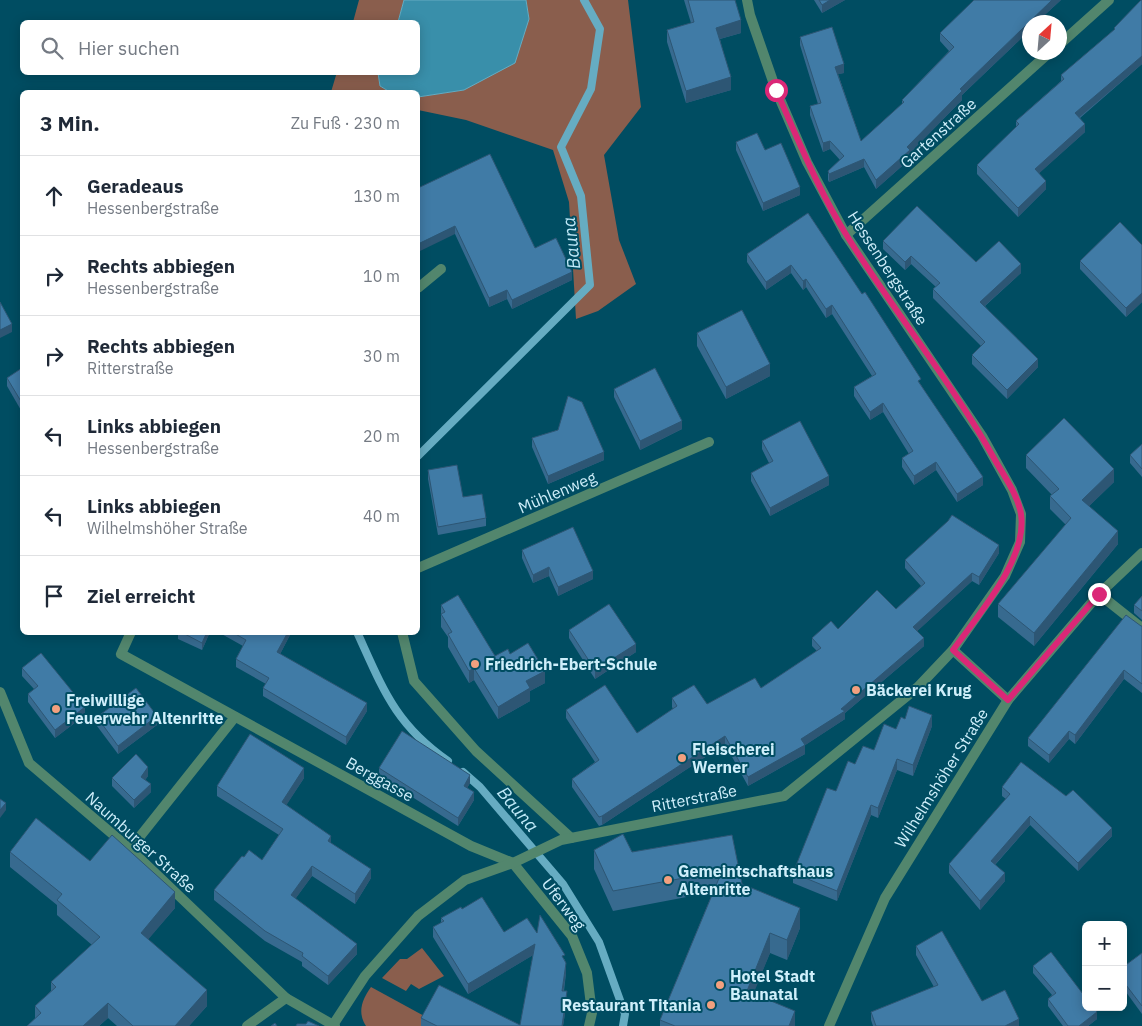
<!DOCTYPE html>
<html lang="de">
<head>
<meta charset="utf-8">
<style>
	:root { --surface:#fff; --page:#f2f2f3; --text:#1f2937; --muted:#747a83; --line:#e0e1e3 }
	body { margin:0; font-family:"IBM Plex Sans",sans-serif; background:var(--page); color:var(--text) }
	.controls { position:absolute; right:15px; bottom:15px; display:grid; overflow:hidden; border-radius:8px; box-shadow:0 2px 12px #0003 }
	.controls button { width:45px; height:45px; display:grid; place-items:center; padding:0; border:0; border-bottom:1px solid var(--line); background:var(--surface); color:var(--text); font:25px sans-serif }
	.compass { position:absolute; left:1022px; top:15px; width:45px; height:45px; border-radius:50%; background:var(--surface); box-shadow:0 2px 12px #0003; rotate:26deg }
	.stop { position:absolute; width:15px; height:15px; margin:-11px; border:4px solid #db2777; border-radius:50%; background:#fff }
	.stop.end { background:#db2777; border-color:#fff; box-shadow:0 1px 5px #0008 }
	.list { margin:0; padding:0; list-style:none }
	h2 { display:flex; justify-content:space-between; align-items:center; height:65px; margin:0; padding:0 20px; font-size:21px }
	h2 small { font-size:16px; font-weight:400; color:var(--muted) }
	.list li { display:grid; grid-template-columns:32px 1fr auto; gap:15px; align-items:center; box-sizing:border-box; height:80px; padding:0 20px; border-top:1px solid var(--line) }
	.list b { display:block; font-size:19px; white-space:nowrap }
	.list p { margin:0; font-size:16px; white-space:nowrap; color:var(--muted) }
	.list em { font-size:16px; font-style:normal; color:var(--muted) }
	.icon { flex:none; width:28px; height:28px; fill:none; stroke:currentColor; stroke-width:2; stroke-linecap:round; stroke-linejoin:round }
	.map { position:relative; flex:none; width:1142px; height:1026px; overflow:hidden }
	.search { position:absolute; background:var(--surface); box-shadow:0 2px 12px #0003; left:20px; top:20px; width:400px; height:55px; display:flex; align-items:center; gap:12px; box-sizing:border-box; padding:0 18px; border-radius:8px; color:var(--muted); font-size:19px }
	.panel { position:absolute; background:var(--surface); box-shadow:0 2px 12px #0003; left:20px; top:90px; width:400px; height:545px; border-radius:8px }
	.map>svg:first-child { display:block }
</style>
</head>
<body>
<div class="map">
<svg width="1142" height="1026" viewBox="0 0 1142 1026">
	<rect width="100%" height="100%" fill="#004d62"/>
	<g fill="#8a5e4d">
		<polygon points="359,0 404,0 398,22 353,22"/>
		<polygon points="526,0 628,0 641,107 604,155 619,240 636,284 598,311 576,319 569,202 553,150 466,120 418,110 418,97 464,90 529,19"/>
		<polygon points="337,72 378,73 380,86 390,92 331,92"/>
		<polygon points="422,948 444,976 419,989 411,984 406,991 382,978 400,959 407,959"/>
		<path d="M371,987l55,30 -4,9h-56c-9,-14 -4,-26 5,-39z"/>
	</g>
	<polygon fill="#398faa" stroke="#66acc2" points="404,0 526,0 529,19 515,63 464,90 418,97 418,92 390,92 380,86 378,73 418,72 418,22 398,22"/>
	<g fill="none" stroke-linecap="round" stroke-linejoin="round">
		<g stroke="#66acc2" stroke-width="8">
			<polyline points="418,456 590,285 581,196 561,147 591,89 600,29 584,0"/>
			<path d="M357,632c26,57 38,92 91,129"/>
			<polyline points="463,772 480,787 563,884 599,942 625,1014 623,1026"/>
		</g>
		<g stroke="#52866d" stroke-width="10">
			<polyline points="1060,44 1109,0"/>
			<polyline points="846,235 1050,52"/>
			<polyline points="418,288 441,269"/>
			<polyline points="418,568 709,442"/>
			<polyline points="1099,594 1142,628"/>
			<polyline points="131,632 121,654 471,846 513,863 572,936 587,973 592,1013 589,1026"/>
			<polyline points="402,632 414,681 476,751 571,838"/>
			<polyline points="953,650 1008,700"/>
			<polyline points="0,692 29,763 130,849 286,998 335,1026"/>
			<polyline points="130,849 235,717"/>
			<polyline points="333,1025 365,976 418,916 465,880 513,863 561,840 784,796 918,687 953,650 1005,576 1020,542 1021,514 1012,490 982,436 846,235 807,162 776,90 750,15 747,0"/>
			<polyline points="247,1026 286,998"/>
			<polyline points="829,1026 885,898 1008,700 1099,594 1142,553"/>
		</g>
	</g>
	<g fill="#376a8f">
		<polygon points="684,0 735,0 741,33 720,39 731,90 686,103 667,42 667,30 691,23"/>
		<polygon points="814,0 845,0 822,13"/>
		<polygon points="1061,0 1037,22 1030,22 1030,30 962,95 962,100 910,153 910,159 876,189 864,167 829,182 828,180 828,171 840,160 830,149 823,152 810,115 810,106 818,104 800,45 800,37 844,73 838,74 861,141 902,104 902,100 949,51 940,41 940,33"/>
		<polygon points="1142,0 1142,64 1080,118 1085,132 1039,173 1046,189 1018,217 977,174 977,165 1016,127 1016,121 1061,81 1061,75 1114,30 1114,28"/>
		<polygon points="736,142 765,150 800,195 763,211 736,150"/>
		<polygon points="418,188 535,248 572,280 512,309 507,299 489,307 455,234"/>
		<polygon points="808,213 921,385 983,485 957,502 936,470 914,485 902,467 902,458 909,454 883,412 870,420 854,396 854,387 872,376 832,314 826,318 806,287 803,290 791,273 766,290 747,262 747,254"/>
		<polygon points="883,241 1021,273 985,306 1038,367 1007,399 972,364 972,355 981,346 933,298 933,289 936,287 911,264 905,270 883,249"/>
		<polygon points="1142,245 1142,302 1126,317 1080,269 1080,261"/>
		<polygon points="697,333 770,376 726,399 697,346"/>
		<polygon points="22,368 22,412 7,386 7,378"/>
		<polygon points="614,389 682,429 640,450 614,397"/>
		<polygon points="558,430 604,460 548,484 532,447 532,438"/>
		<polygon points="762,441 829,485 770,516 751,481 751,473 769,463 762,449"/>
		<polygon points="1142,444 1142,477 1130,463 1130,455"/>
		<polygon points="1026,455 1114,482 1089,506 1118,544 1034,646 998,617 998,604 1066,525 1050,509 1050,496 1052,495 1026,468"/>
		<polygon points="428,470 463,497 486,518 486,526 438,535 428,479"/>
		<polygon points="522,550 593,579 558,596 549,576 533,583 522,558"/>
		<polygon points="999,553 979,585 972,581 917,631 924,646 845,713 845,719 805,745 805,754 748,786 725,744 602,825 599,826 572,787 572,779 595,762 566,718 566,710 637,733 673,709 672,707 672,698 707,704 761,688 817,651 812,646 812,638 896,609 921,586 905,568 905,560"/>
		<polygon points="1142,596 1142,620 1134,613 1134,605"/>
		<polygon points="441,605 495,656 510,654 545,683 530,691 530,701 498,719 474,680 469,683 448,647 448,637 441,627"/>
		<polygon points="1141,626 1142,626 1142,693 1124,679 1075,744 1069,739 1049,763 1028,746 1028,738"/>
		<polygon points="569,630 636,652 595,679 569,638"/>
		<polygon points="178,632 210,632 202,650 178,639"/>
		<polygon points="218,632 290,632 290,635 280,654 367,711 346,745 263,696 263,688 266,684 236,667 236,659 243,646"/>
		<polygon points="22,668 85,715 55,738 28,702 28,694 34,689 22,676"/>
		<polygon points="97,717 157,725 118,754 97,726"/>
		<polygon points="905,719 932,726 913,776 897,770 878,818 871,815 837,901 793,883 793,873 836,791 855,764 874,750 896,729"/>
		<polygon points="379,768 470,783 467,788 474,800 458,826 379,776"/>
		<polygon points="148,776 145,780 151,792 134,808 112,786 112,778"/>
		<polygon points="304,778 286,805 331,843 371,878 355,904 312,876 295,899 357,954 328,985 302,966 302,962 265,941 214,900 214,890 244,857 262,860 279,835 217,796 217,786"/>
		<polygon points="1002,787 1066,796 1112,836 1078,871 1030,825 995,865 1005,881 980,910 949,873 949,864 1006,799 1002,796"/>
		<polygon points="732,835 742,884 800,928 787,960 770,953 753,993 795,1026 660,1026 660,1020 713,892 613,911 594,869 594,850 632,852"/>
		<polygon points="10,852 90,861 175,908 148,939 207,1006 189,1026 117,1026 108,1018 99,1026 27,1026 35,1019 35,1006 51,991 51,982 92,945 57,915 57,905 10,867"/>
		<polygon points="462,909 504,932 537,933 565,960 566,973 564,991 567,1001 563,1026 421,1026 421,1018 520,1025 533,955 468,994 433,937 433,927 441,923 441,918"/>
		<polygon points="916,946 982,1001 1019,1026 873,1026 871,1020 871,1012 934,987 916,955"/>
		<polygon points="1142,953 1142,1014 1123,988 1123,967"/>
		<polygon points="1033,966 1097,1019 1088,1026 1063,1026 1048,1006 1048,999 1052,995 1033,973"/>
	</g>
	<g fill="#2d5674">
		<polygon points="830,0 845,0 822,13 822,5"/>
		<polygon points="1052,0 1061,0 1037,22 1030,22 1030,30 962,95 962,100 910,153 910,159 876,189 876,180 960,89"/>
		<polygon points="741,20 741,33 716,40 716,28"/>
		<polygon points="1142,56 1142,64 1075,121 1075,113"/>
		<polygon points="844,64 844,73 835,75 835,67"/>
		<polygon points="731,77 731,90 686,103 686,91"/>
		<polygon points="1085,124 1085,132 1035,177 1035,169"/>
		<polygon points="830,141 830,149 823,152 823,143"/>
		<polygon points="864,159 864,167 829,182 829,174"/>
		<polygon points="1046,181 1046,189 1018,217 1018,208"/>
		<polygon points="800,187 800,195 763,211 763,203"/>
		<polygon points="455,226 455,234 418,252 418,244"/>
		<polygon points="911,256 911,264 905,270 905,262"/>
		<polygon points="1021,264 1021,273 980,310 980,302"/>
		<polygon points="791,265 791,273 766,290 766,282"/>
		<polygon points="572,272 572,280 512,309 512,300"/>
		<polygon points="806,279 806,287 803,290 803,281"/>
		<polygon points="507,290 507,299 489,307 489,298"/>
		<polygon points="1142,293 1142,302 1126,317 1126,308"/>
		<polygon points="832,305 832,314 826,318 826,309"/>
		<polygon points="12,324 12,332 0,338 0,330"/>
		<polygon points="1038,359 1038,367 1007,399 1007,390"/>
		<polygon points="770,364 770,376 726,399 726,387"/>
		<polygon points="883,403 883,412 870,420 870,412"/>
		<polygon points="682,421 682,429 640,450 640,441"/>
		<polygon points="604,452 604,460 548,484 548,476"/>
		<polygon points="936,462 936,470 914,485 914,476"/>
		<polygon points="1114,469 1114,482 1082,513 1082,500"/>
		<polygon points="829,476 829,485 770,516 770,508"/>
		<polygon points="983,477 983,485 957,502 957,494"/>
		<polygon points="1118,531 1118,544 1034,646 1034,633"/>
		<polygon points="999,545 999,553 979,585 979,577"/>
		<polygon points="549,567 549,576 533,583 533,575"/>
		<polygon points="593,571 593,579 558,596 558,587"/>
		<polygon points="972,573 972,581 913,635 913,627"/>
		<polygon points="207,632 210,632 202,650 202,643"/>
		<polygon points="288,632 290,632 290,635 277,660 277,652"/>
		<polygon points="924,638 924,646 845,713 845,719 804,746 805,745 805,754 748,786 748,777 801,739 841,709"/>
		<polygon points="636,644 636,652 595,679 595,670"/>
		<polygon points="474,668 474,680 469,683 469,671"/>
		<polygon points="1124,670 1124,679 1075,744 1075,735"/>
		<polygon points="545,671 545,683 530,691 530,701 498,719 498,707 526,681"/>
		<polygon points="367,703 367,711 346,745 346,737"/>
		<polygon points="85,707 85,715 55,738 55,730"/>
		<polygon points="932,715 932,726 913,776 913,765"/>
		<polygon points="157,716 157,725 118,754 118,746"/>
		<polygon points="1069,731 1069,739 1049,763 1049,755"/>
		<polygon points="725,736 725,744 602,825 602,816"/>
		<polygon points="897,759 897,770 878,818 878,808"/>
		<polygon points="148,767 148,776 141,786 141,777"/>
		<polygon points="304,768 304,778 282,812 282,802"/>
		<polygon points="470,775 470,783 464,794 464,786"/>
		<polygon points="151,784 151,792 134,808 134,800"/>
		<polygon points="474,792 474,800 458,826 458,818"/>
		<polygon points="6,803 6,810 0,818 0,810"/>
		<polygon points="871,805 871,815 837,901 837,891"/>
		<polygon points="1030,816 1030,825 991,869 991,861"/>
		<polygon points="1112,828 1112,836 1078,871 1078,863"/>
		<polygon points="331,836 331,845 328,841"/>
		<polygon points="312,866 312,876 291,905 291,895"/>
		<polygon points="371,869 371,878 355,904 355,894"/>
		<polygon points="1005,873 1005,881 980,910 980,901"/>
		<polygon points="175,892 175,908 141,948 141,933"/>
		<polygon points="800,908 800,928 787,960 787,940"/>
		<polygon points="770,933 770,953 747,1010 747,991"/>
		<polygon points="357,944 357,954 328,985 328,976"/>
		<polygon points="535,944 535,954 468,994 468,984"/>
		<polygon points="566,963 566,973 562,1000 562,991"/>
		<polygon points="207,990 207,1006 189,1026 175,1026"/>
		<polygon points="567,991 567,1001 563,1026 562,1026"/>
		<polygon points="108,1003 108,1018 99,1026 83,1026"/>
		<polygon points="795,1011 795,1026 789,1026"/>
		<polygon points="1097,1012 1097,1019 1088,1026 1079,1026"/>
		<polygon points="1019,1019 1019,1026 1005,1026"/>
	</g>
	<g fill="#407ba6" stroke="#2d5674">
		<polygon points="688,0 735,0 741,20 716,28 731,77 686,91 667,30 694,22"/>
		<polygon points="819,0 830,0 822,5"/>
		<polygon points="974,0 1052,0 960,89 962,91 907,147 910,150 876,180 864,159 829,174 828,171 844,156 830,141 823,143 810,106 821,103 800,37 832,27 844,64 835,67 861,141 904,102 902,100 954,47 940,33"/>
		<polygon points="1141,0 1142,0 1142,56 1075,113 1085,124 1035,169 1046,181 1018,208 977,165 1019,124 1016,121 1064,79 1061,75 1115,29 1114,28"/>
		<polygon points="757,133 765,150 781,143 800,187 763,203 736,142"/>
		<polygon points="490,154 535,248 556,238 572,272 512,300 507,290 489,298 455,226 418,244 418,188"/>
		<polygon points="917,206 976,262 999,241 1021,264 980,302 1038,359 1007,390 972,355 985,342 933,289 940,283 911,256 905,262 883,241"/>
		<polygon points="808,213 862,294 865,292 921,379 918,381 983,477 957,494 936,462 914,476 902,458 913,451 883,403 870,412 854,387 876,374 832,305 826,309 806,279 803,281 791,265 766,282 747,254"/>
		<polygon points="1120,222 1142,245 1142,293 1126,308 1080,261"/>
		<polygon points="0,302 12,324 0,330"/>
		<polygon points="742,310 770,364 726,387 697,333"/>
		<polygon points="22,368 22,403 7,378"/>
		<polygon points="655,368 682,421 640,441 614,389"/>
		<polygon points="568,396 582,402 604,452 548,476 532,438 558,430"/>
		<polygon points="1064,418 1114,469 1082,500 1118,531 1034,633 998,604 1071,518 1050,496 1059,489 1026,455"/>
		<polygon points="800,421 829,476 770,508 751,473 773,461 762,441"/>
		<polygon points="1142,444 1142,469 1130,455"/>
		<polygon points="457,465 463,497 482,494 486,518 438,527 428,470"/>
		<polygon points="952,515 999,545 979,577 972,573 913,627 924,638 841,709 845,711 801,739 805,745 748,777 725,736 602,816 599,817 572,779 599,760 566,710 605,685 637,733 677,706 672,698 694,685 707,704 755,678 761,688 821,648 812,638 831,621 838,629 877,590 896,609 925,583 905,560 948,521"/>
		<polygon points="573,527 593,571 558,587 549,567 533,575 522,550"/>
		<polygon points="458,595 495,656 508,649 510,654 528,643 545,671 526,681 530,688 498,707 474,668 469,671 448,634 452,632 441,614 445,612 441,605"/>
		<polygon points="1142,596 1142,611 1134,605"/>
		<polygon points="609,604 636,644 595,670 569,630"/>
		<polygon points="1126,615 1141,626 1142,626 1142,684 1124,670 1075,735 1069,731 1049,755 1028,738"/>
		<polygon points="181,632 207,632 202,643"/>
		<polygon points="232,632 288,632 277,652 367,703 346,737 263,688 269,678 236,659 246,640"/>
		<polygon points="41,653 85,707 55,730 28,694 38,686 22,668"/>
		<polygon points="136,688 157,716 118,746 97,717"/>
		<polygon points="909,706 932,715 913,765 897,759 878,808 871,805 837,891 793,873 827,788 836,791 848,761 855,764 863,746 874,750 884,724 896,729 901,717 905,719"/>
		<polygon points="402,731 470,775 464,786 474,792 458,818 379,768"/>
		<polygon points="250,734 304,768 282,802 331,836 328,841 371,869 355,894 312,866 291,895 357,944 328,976 302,956 303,953 265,931 214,890 242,856 244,857 249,850 262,860 283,829 217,786"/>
		<polygon points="136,754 148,767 141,777 151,784 134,800 112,778"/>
		<polygon points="1021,762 1066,796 1073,790 1112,828 1078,863 1030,816 991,861 1005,873 980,901 949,864 1010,794 1002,787"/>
		<polygon points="0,799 6,803 0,810"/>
		<polygon points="36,818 90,861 112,835 175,892 141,933 207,990 175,1026 133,1026 108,1003 83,1026 27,1026 41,1013 35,1006 56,987 51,982 100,937 57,900 62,894 10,852"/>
		<polygon points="623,834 632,852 732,835 742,884 800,908 787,940 770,933 747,991 795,1011 789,1026 675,1026 660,1020 722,871 613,891 594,850"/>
		<polygon points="482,897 504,932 527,918 537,933 540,915 565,955 562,956 566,963 562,991 567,991 562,1026 437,1026 421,1018 439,985 520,1025 535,944 468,984 433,927 444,921 441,918 461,907 462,909"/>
		<polygon points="942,931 982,1001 1005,990 1019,1019 1005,1026 876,1026 871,1012 938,985 916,946"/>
		<polygon points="1051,952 1086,998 1086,1007 1093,1007 1097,1012 1079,1026 1068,1026 1048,999 1056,993 1033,966"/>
		<polygon points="1142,953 1142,1006 1123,981 1123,967"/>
		<polygon points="308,1021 319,1026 296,1026 297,1024 306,1024"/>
		<polygon points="275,1023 277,1026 271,1026"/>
	</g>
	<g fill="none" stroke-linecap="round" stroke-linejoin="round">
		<path stroke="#db2777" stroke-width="6" d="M776,90c22,49 42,100 71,146 47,76 105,146 148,224 9,16 23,35 26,54 7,45 -43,101 -68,136l55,50 91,-106"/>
	</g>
	<g fill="#f2a07f" stroke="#004d62" stroke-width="2">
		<circle cx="475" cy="664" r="5"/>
		<circle cx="856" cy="690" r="5"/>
		<circle cx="56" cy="709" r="5"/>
		<circle cx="682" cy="758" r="5"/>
		<circle cx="668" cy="880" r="5"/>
		<circle cx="720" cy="985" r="5"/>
		<circle cx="711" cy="1005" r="5"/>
	</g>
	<g text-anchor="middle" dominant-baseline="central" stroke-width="4" stroke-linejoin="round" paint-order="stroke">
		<g font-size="16" fill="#cfeffb" stroke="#004d62">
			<text transform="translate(938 133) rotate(-42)">Gartenstraße</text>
			<text transform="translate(888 268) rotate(57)">Hessenbergstraße</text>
			<text transform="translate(557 492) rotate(-23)">Mühlenweg</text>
			<text transform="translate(941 778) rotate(-58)">Wilhelmshöher Straße</text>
			<text transform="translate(380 779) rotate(29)">Berggasse</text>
			<text transform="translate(694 798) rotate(-11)">Ritterstraße</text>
			<text transform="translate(141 842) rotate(42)">Naumburger Straße</text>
			<text transform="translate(564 904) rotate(53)">Uferweg</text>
		</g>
		<g font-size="16" font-weight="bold" fill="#cfeffb" stroke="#004d62" text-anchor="start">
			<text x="485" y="664">Friedrich-Ebert-Schule</text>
			<text x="866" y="690">Bäckerei Krug</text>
			<text x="66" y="700">Freiwillige<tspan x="66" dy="18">Feuerwehr Altenritte</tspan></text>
			<text x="692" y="749">Fleischerei<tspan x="692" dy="18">Werner</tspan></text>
			<text x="678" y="871">Gemeintschaftshaus<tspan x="678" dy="18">Altenritte</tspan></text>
			<text x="730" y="976">Hotel Stadt<tspan x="730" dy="18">Baunatal</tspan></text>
			<text x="701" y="1005" text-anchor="end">Restaurant Titania</text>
		</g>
		<g font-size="18" font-style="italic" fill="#c0eaf9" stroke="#004d62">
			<text transform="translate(571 243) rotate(-96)">Bauna</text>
			<text transform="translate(518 809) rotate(50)">Bauna</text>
		</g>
	</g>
</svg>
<div class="controls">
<button>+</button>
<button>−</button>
</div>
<svg class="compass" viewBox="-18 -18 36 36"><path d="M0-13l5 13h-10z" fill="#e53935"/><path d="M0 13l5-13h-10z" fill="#747a83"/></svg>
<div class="stop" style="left:776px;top:90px"></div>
<div class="stop end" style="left:1099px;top:594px"></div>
<div class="search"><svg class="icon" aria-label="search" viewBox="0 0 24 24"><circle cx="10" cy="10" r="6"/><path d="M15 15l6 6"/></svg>Hier suchen</div>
<section class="panel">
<h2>3 Min.<small>Zu Fuß · 230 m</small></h2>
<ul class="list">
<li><svg class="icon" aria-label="ahead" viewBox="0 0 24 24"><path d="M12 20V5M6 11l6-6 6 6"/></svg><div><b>Geradeaus</b><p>Hessenbergstraße</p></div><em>130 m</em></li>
<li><svg class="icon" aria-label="right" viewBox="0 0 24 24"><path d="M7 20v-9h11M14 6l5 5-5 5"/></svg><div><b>Rechts abbiegen</b><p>Hessenbergstraße</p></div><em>10 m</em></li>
<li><svg class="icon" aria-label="right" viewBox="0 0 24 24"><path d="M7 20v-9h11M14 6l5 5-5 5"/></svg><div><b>Rechts abbiegen</b><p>Ritterstraße</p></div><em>30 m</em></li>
<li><svg class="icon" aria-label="left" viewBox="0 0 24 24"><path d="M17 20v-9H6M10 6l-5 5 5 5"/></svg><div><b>Links abbiegen</b><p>Hessenbergstraße</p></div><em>20 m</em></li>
<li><svg class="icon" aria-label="left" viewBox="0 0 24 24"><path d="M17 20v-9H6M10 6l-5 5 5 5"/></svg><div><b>Links abbiegen</b><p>Wilhelmshöher Straße</p></div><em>40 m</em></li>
<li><svg class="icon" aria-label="arrive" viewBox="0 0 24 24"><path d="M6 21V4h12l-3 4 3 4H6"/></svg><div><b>Ziel erreicht</b></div></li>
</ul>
</section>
</div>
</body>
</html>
